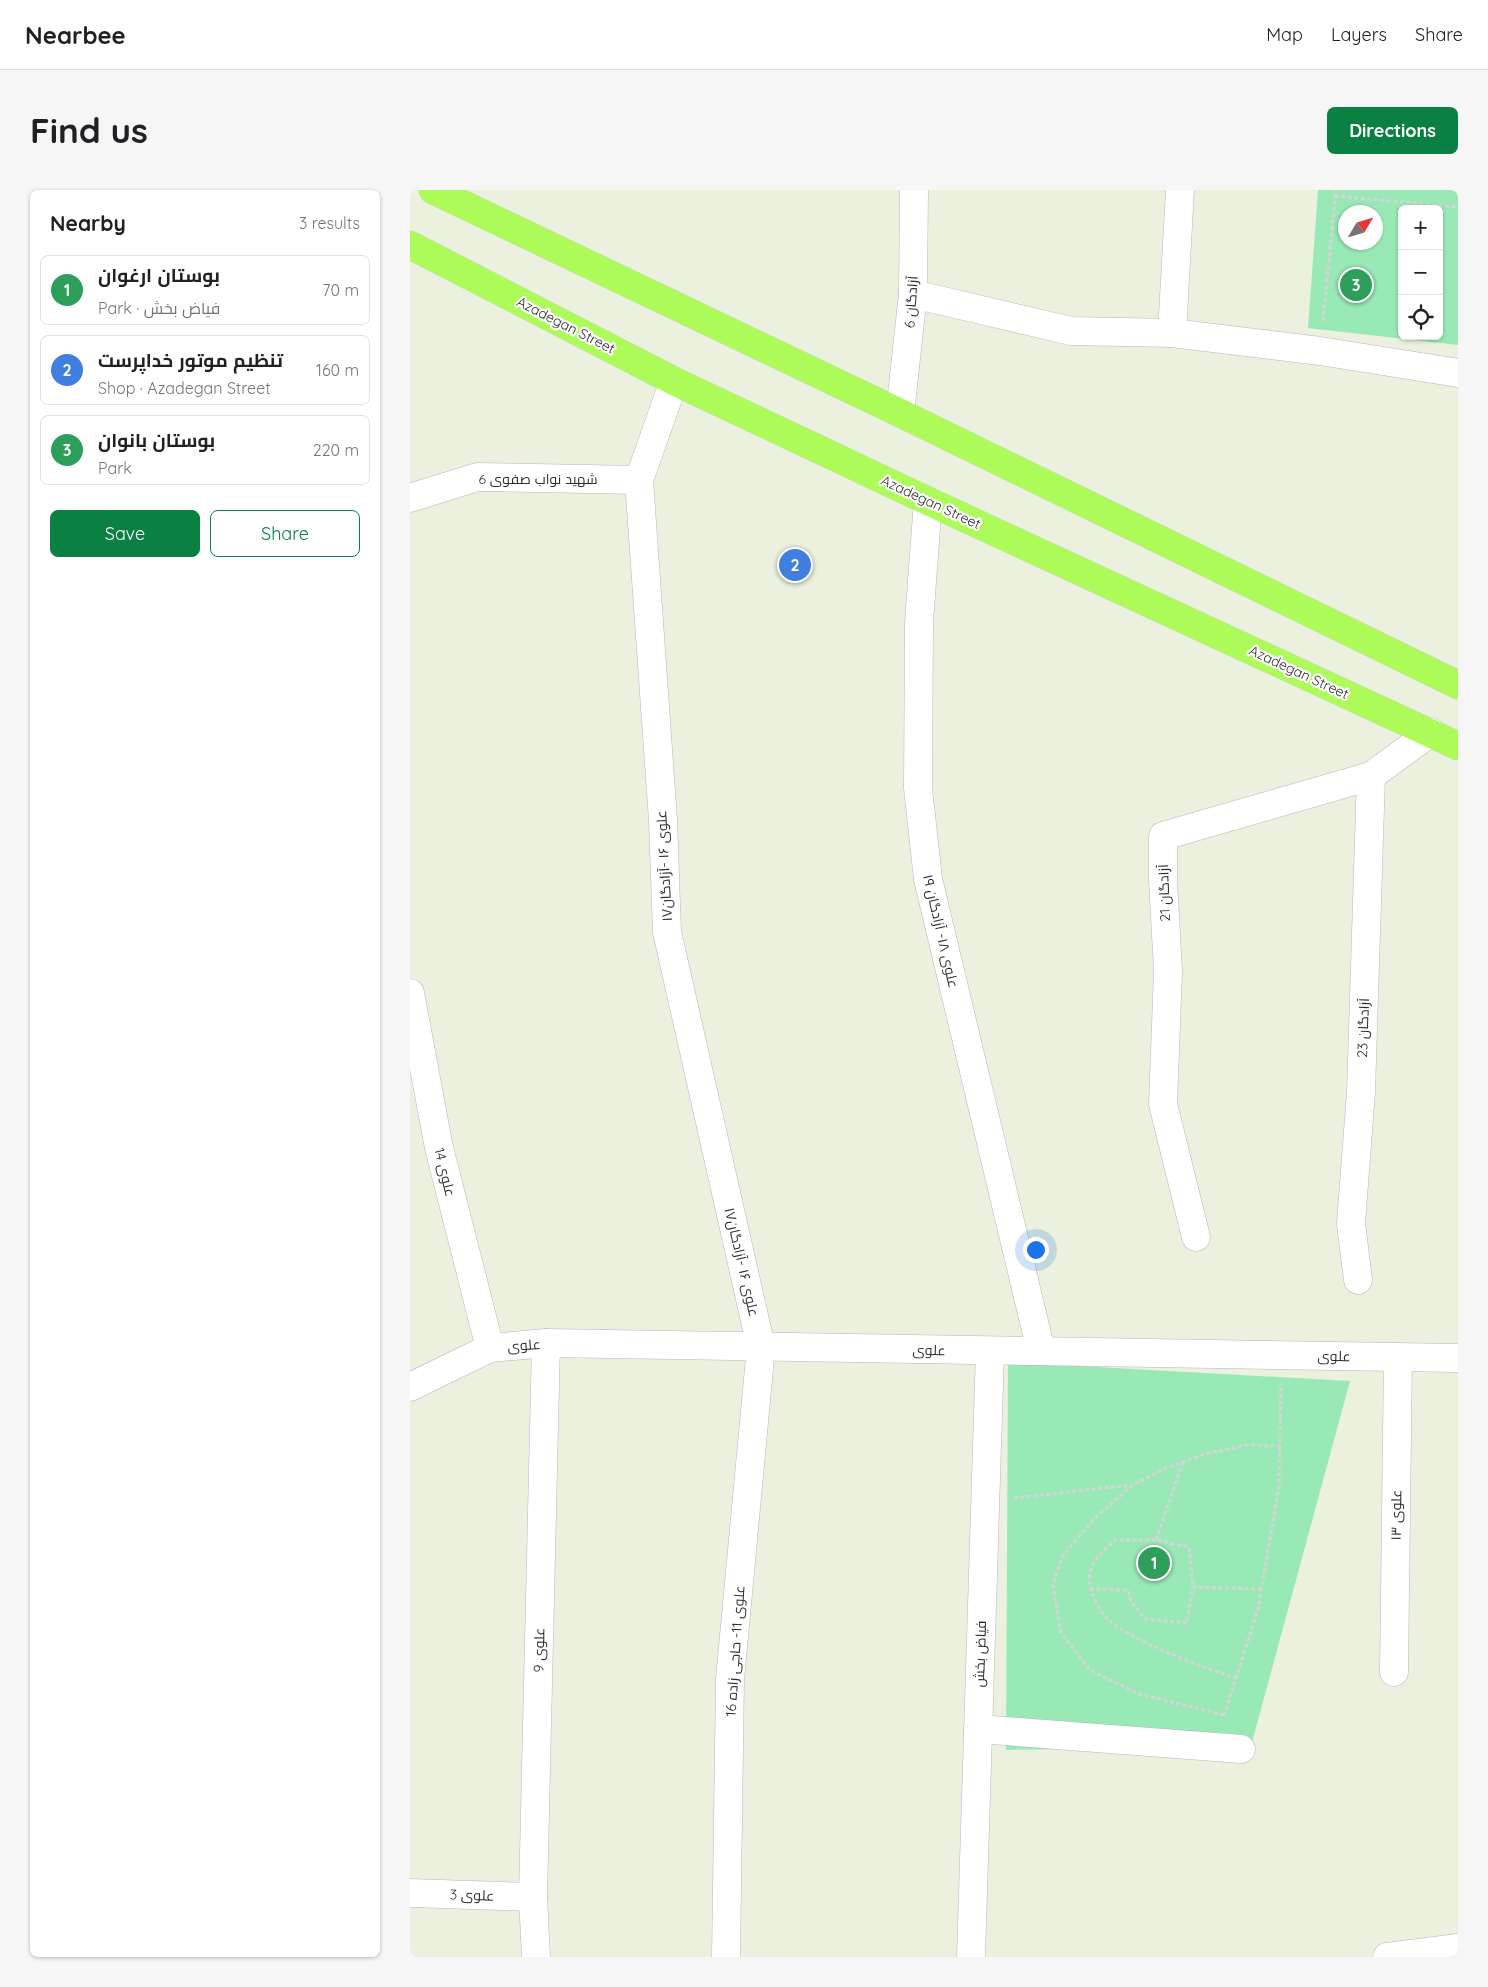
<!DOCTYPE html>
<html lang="en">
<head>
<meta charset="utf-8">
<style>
	:root { --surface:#fff; --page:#f6f6f6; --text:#202124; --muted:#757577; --line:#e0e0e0; --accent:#0b8043 }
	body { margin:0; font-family:Quicksand,Cairo,sans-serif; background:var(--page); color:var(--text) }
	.controls { position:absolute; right:15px; top:15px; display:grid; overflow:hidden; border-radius:8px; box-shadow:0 1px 4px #0004 }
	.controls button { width:45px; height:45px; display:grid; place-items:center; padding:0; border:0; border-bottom:1px solid var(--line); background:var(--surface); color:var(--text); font:25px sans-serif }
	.compass { position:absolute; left:928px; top:15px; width:45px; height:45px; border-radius:50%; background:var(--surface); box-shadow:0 1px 4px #0004; rotate:52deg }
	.you { position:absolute; left:625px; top:1059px; width:18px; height:18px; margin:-12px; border:4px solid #fff; border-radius:50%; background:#1a73e8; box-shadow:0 0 0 8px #1a73e833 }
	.badge { display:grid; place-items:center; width:32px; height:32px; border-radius:50%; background:var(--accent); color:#fff; font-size:16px; font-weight:700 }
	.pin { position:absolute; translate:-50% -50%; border:2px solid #fff; box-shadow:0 1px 5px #0006 }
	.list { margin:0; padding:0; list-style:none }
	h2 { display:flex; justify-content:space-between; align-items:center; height:65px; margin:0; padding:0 20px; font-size:21px }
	h2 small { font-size:16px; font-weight:400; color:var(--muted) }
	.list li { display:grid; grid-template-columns:32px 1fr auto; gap:15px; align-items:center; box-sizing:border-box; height:70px; margin:0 10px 10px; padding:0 10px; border:1px solid var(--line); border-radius:8px }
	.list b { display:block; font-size:19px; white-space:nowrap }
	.list p { margin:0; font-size:16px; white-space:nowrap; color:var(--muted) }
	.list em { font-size:16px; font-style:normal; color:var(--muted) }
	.actions { display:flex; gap:10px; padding:15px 20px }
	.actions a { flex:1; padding:11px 0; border:1px solid var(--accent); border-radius:8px; text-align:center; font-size:18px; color:var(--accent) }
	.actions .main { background:var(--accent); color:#fff }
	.icon { flex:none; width:28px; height:28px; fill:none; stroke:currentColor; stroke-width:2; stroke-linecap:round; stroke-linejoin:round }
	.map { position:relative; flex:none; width:1048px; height:1767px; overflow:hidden; border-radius:8px }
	header { display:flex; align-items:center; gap:30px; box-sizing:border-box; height:70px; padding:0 25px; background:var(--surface); border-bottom:1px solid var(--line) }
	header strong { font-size:24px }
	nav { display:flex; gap:28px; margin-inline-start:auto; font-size:18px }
	.intro { display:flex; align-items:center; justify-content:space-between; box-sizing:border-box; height:120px; padding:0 30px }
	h1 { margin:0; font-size:35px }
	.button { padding:12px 22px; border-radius:8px; background:var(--accent); color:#fff; font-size:18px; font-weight:700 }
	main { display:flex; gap:30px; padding:0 30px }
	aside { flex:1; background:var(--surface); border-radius:8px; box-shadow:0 1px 4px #0004 }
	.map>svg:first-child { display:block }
</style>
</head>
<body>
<header>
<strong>Nearbee</strong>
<nav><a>Map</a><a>Layers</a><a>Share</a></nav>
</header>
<div class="intro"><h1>Find us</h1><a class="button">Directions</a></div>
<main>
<aside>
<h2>Nearby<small>3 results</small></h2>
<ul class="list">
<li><span class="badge" style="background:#2e9e5b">1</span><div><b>بوستان ارغوان</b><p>Park · فیاض بخش</p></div><em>70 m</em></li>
<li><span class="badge" style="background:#3f7fe0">2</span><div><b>تنظیم موتور خداپرست</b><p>Shop · Azadegan Street</p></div><em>160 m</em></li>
<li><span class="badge" style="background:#2e9e5b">3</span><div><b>بوستان بانوان</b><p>Park</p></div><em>220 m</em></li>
</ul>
<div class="actions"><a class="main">Save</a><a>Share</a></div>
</aside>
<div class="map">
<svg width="1048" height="1767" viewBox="0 0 1048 1767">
	<rect width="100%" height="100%" fill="#ebf0df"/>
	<g fill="#99e9b7" fill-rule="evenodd">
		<path d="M908,0h140v155l-150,-17zM992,19h37v127h-37zM936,22h30v30h-30z"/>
		<polygon points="598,1172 940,1191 841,1556 596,1560"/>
	</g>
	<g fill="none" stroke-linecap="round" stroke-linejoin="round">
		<g stroke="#bbb3c2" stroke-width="29">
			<g id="minor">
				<polyline points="503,104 661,141 762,143 910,161 1048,183"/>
				<polyline points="762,143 770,0"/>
				<polyline points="264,191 229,290 253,630 257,742 351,1157 320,1489 316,1767"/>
				<polyline points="490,223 503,104 504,0"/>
				<polyline points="0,308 67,287 229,290"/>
				<polyline points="518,311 509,432 508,598 518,689 631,1161"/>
				<polyline points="0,803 29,958 80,1158"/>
				<polyline points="786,1047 753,914 758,781 753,690 753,646 961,586 1021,542"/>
				<polyline points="948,1090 941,1033 951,902 961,586"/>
				<polyline points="0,1197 80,1158 136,1153 1048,1168"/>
				<polyline points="984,1482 988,1167"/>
				<polyline points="568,1539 831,1559"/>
				<polyline points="0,1703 123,1707"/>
				<polyline points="126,1767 123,1707 136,1153"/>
				<polyline points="561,1767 580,1161"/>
				<polyline points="977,1767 1048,1758"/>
			</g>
		</g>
		<g stroke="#d5d5d5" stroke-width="29">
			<g id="major">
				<polyline points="23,0 490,223 1048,495"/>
				<polyline points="0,55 264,191 518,311 1048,556"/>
			</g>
		</g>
		<g stroke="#d5d5d5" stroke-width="3" stroke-dasharray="4 2.5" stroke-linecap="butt">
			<polyline points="925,6 1048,17"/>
			<polyline points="913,131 926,0"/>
			<polyline points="773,1272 746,1350 779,1357 783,1397 851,1399"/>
			<polyline points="604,1308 722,1295"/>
			<path d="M746,1350h-41c-11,10 -22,19 -25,33 -3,14 6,33 15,43 18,22 102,53 131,62"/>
			<polyline points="680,1399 718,1400 721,1412 735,1429 777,1433 783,1397"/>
			<polyline points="814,1525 729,1504 680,1480 651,1443 643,1395 652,1367 683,1330 723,1295 754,1279 795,1264 836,1255 870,1256"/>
			<polyline points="814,1526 848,1419 869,1296 871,1194"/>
		</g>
		<use href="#minor" stroke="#fff" stroke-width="28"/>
		<use href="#major" stroke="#adfb59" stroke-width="28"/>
	</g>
	<g text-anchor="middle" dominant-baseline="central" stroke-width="4.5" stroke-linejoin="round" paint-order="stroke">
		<g font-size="14" fill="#2d2d2d" stroke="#fff">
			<text transform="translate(501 112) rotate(-86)">آزادگان 6</text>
			<text transform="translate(156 135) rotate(27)">Azadegan Street</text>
			<text x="128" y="289">شهید نواب صفوی 6</text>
			<text transform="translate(521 312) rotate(25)">Azadegan Street</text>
			<text transform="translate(889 482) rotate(25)">Azadegan Street</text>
			<text transform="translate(254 676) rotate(-93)">علوی ۱۶ -آزادگان۱۷</text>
			<text transform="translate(754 703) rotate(-92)">آزادگان 21</text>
			<text transform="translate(531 741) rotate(77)">علوی ۱٨- آزادگان ۱۹</text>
			<text transform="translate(953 838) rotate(-88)">آزادگان 23</text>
			<text transform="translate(35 982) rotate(76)">علوی 14</text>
			<text transform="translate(332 1072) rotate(77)">علوی ۱۶ -آزادگان۱۷</text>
			<text transform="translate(114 1155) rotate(-4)">علوی</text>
			<text transform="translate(519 1160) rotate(1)">علوی</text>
			<text transform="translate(924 1166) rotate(1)">علوی</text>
			<text transform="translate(986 1325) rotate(-89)">علوی ۱۳</text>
			<text transform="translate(129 1460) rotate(-89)">علوی 9</text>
			<text transform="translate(325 1461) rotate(-86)">علوی 11- حاجی زاده 16</text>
			<text transform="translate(570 1464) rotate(-88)">فیاض بخش</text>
			<text transform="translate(62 1705) rotate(2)">علوی 3</text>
		</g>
	</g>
</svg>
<div class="controls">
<button>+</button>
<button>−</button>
<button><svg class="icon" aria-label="locate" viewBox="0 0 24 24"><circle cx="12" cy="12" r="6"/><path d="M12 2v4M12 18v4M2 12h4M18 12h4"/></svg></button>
</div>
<svg class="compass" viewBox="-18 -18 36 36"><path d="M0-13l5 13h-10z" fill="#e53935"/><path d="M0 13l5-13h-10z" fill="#757577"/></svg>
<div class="you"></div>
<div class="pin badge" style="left:744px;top:1373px;background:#2e9e5b">1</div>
<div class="pin badge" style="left:385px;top:375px;background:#3f7fe0">2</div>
<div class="pin badge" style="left:946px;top:95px;background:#2e9e5b">3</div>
</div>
</main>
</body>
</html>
